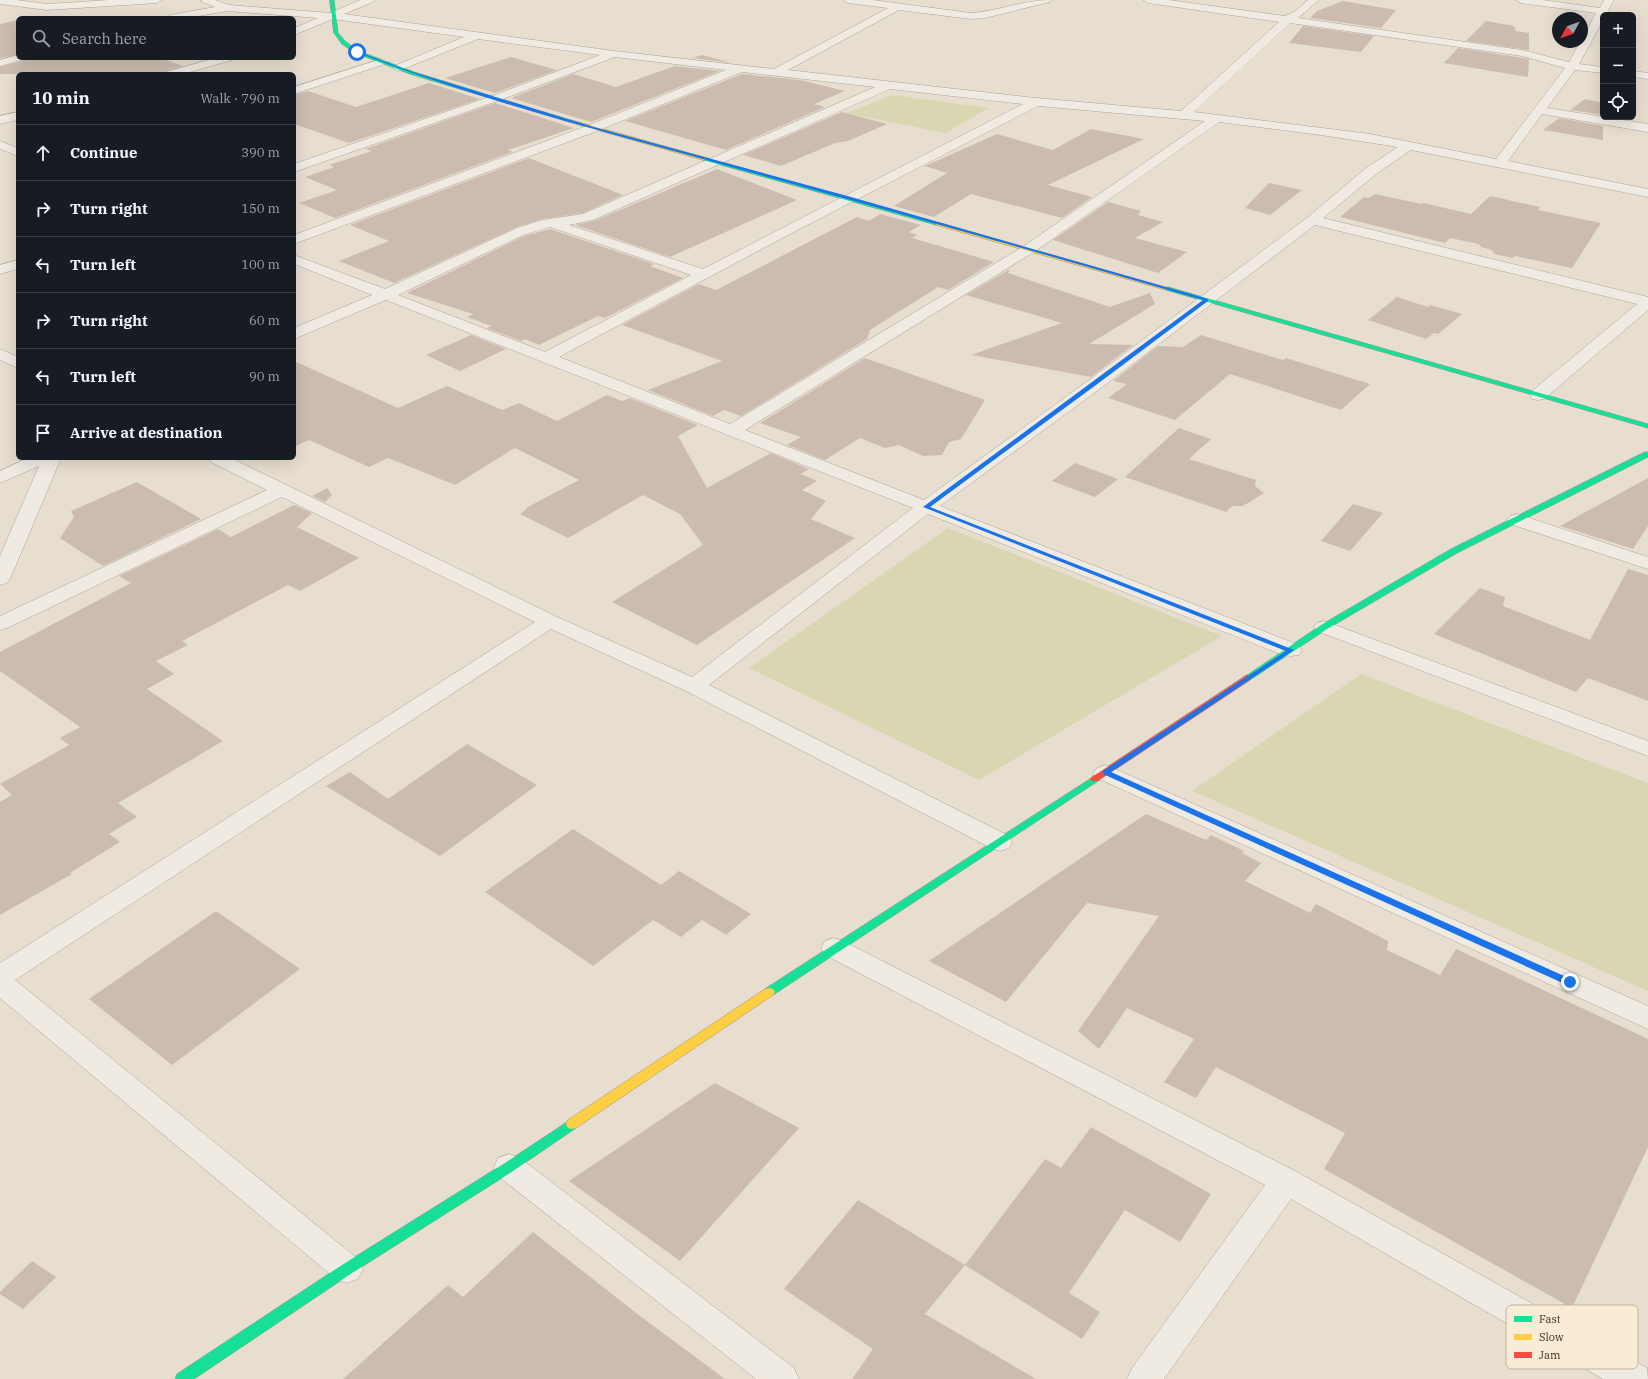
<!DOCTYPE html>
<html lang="en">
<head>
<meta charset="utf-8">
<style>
	:root { --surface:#171b24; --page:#20242c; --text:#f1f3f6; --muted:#9ea1a6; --line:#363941 }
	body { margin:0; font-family:"IBM Plex Serif",serif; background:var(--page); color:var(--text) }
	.controls { position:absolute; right:12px; top:12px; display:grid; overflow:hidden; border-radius:6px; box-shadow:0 4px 16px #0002 }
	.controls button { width:36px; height:36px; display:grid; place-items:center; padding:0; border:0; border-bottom:1px solid var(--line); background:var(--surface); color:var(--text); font:20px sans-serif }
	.compass { position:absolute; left:1552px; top:12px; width:36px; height:36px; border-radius:50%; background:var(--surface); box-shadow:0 4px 16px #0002; rotate:229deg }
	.stop { position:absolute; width:12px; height:12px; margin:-9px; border:3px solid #1a73e8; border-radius:50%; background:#fff }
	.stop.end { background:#1a73e8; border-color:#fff; box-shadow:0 1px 4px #0008 }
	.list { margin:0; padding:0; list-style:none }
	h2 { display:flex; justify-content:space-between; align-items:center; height:52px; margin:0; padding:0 16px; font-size:17px }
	h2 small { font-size:13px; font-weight:400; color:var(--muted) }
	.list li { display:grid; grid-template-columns:26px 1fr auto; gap:12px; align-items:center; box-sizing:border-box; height:56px; padding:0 16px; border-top:1px solid var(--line) }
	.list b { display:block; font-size:15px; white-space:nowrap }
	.list em { font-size:13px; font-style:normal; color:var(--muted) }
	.icon { flex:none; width:22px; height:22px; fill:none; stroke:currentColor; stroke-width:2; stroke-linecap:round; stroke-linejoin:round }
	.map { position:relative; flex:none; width:1648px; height:1379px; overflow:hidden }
	.search { position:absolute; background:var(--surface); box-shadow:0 4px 16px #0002; left:16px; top:16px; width:280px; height:44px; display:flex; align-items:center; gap:10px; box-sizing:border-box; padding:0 14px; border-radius:6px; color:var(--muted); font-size:15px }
	.panel { position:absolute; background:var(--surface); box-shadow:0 4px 16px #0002; left:16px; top:72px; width:280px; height:388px; border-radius:6px }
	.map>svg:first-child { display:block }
</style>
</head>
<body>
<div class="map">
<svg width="1648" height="1379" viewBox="0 0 1648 1379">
	<rect width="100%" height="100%" fill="#e7ded0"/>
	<g fill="#d9d7b2">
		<polygon points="892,95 989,108 945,133 846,113"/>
		<polygon points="948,528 1222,636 979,780 749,668"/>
		<polygon points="1361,674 1648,783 1648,991 1192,791"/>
	</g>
	<g fill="#ccbcb0">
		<polygon points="1343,1 1396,10 1381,28 1310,18 1317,11"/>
		<polygon points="18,20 18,54 0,58 0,24"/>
		<polygon points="1486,21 1514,26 1516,31 1529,33 1529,50 1466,41"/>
		<polygon points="1303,26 1374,36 1361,52 1289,43"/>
		<polygon points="1458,48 1529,59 1528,77 1444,63"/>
		<polygon points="702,55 732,63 693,58"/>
		<polygon points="511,57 557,70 495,93 445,78"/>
		<polygon points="26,58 160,58 183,66 166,71 162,74 0,74 0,67 22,61"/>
		<polygon points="675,66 720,71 591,122 511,98 573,74 616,87"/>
		<polygon points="742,74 800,80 845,91 814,104 825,107 726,150 625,121"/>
		<polygon points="429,83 480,99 349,143 294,124 294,95 308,91 356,107"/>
		<polygon points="1585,99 1603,103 1603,115 1570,110"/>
		<polygon points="495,103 574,128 508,150 512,152 335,218 299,203 337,190 305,177 334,167 329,165 372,151 365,149"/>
		<polygon points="842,112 887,124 848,141 835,143 781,166 743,155"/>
		<polygon points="1559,118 1603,126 1603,140 1543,130"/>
		<polygon points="1091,129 1144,139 1048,185 1092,197 1062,218 971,194 934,217 894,206 947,173 925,166 997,134 1053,150"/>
		<polygon points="529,158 623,195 583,213 542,219 517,227 394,283 339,261 389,241 350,225"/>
		<polygon points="717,169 797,200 670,257 575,225 594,221"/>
		<polygon points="1269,183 1302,190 1270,215 1245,208"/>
		<polygon points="1375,194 1422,204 1423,203 1471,214 1490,196 1540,207 1538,210 1601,223 1572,268 1515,256 1513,258 1494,254 1492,250 1481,247 1479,244 1450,238 1445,243 1340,217 1364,197 1368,198"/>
		<polygon points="1108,202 1141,211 1138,215 1163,222 1135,238 1187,252 1158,273 1053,240"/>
		<polygon points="880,214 921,225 909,232 917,235 912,238 994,262 948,290 938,287 870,330 867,339 741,416 724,410 713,416 648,390 722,361 622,325 699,284 716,290 857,217 869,221"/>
		<polygon points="550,229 654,264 650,266 683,278 605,318 598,316 539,345 525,339 521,341 487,328 491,326 467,317 473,314 407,293 524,236"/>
		<polygon points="1010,269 1008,273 1110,307 1150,293 1155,304 1089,344 1133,345 1091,377 971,355 1062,323 966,295"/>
		<polygon points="1397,297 1428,307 1430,305 1462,314 1438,334 1434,333 1426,339 1368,320"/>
		<polygon points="471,335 506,349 460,371 426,355"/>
		<polygon points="1201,335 1283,360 1286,358 1370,384 1341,410 1230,374 1175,420 1108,398 1127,384 1113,381 1158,346 1183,347"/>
		<polygon points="865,358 985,400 961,439 949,442 942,455 923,456 899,445 885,448 860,438 825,460 787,445 801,437 760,423"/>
		<polygon points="294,361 398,408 447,386 502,410 519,403 557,421 607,395 622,401 630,398 698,425 678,436 707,488 771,453 809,469 801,474 817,481 802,490 826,501 811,519 855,538 697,645 612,602 703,545 680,514 643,495 568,538 520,514 527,509 526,508 579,480 515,448 455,485 388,458 369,467 309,440 294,447"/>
		<polygon points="1179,428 1211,439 1189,459 1256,480 1255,486 1264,493 1243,506 1232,506 1226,512 1125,477"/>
		<polygon points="1075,463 1118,479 1095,497 1052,481"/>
		<polygon points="1648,478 1648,526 1633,549 1560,526"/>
		<polygon points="137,482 201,519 103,566 60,538 74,517 71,511"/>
		<polygon points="327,488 332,495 325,502 312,496"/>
		<polygon points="1353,504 1383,513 1350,551 1321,541"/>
		<polygon points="294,505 312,513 297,527 359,558 300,591 288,585 182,641 188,645 156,661 174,674 147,689 223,741 118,803 137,817 109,834 120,842 70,873 72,874 0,915 0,802 12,795 0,784 69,745 60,738 80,727 0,671 0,652 131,583 119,576 218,529 231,537"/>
		<polygon points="1628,569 1648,575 1648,701 1588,678 1576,692 1434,634 1480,588 1505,597 1503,606 1590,640"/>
		<polygon points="467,744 537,785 440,856 326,786 350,772 388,799"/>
		<polygon points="1146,814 1206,840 1211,835 1244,851 1242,853 1261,863 1245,881 1310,913 1316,904 1388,941 1387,950 1440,975 1456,949 1648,1039 1648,1147 1572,1308 1324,1169 1345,1133 1216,1067 1196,1098 1164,1082 1194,1039 1127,1008 1099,1049 1078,1031 1159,916 1087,903 1006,1002 929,961"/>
		<polygon points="573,829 661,885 679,871 751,914 726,935 702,920 681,937 653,920 593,966 485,892"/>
		<polygon points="216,911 300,969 172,1065 89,999"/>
		<polygon points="715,1083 799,1128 680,1261 569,1181"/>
		<polygon points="1091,1127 1211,1194 1180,1242 1125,1210 1069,1293 1100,1312 1082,1339 965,1265 1045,1159 1061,1168"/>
		<polygon points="858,1200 965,1265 925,1314 1036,1379 852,1379 873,1349 784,1289"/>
		<polygon points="533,1232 640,1316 725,1379 343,1379 448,1285 463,1297"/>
		<polygon points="32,1261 56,1277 23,1309 0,1294 0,1292"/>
	</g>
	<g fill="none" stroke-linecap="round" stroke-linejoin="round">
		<g stroke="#ada398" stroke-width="1">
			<g id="street">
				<polygon points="0,0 16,0 47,4 109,0 162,0 157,3 47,10 0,4"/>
				<path d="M201,0h14l14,5 101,8 30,-13h14l-1,2 -29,12 270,37 160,18 114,-61 -40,-5 -5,-3h30l98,13c27,-2 53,-13 80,-13l-1,2 -65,16 -14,1 -72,-9 -111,60 248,28 145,13 98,-89 -131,-19 -5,-3h26l116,16 9,-4 14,-12h11l-21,18 224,32 47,12 11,-20h2v-3l14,-26 -75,-10 -5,-3h27l57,8 4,-8h10l-8,15h-3v5l-24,44 24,3v6l-28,-3 -28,38 101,16v8l-106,-18 -34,47 140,28v8l-237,-47 -35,24 -53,44 325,79v13l-104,89 -6,1 -6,-1 -2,-4 2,-4 105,-87 -322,-79 -214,163 -161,118 359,139 3,5 -3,5 -8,1 -8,-1 -355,-141 -219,171 300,151 3,6 -3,6 -9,3 -9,-3 -305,-157 -135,-62 -536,351 343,279 5,10 -5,10 -11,4 -11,-4 -336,-281v-35l535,-341 -253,-125 -275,131 -7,2v-14l267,-126 -56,-28 -3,-4h23l326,159 135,60 221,-169 -527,-208 -92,39v-11l78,-33 -78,-31v-9l91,34 132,-61 25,-8 41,-6 292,-127 -133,-15 -145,59 -303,113v-9l295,-110 137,-55 -111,-13 -115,43 -206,72v-8l198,-68 108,-41 -122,-16 -80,32 -6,-3 2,-2 70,-29 -131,-18 -39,16v-7l24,-10 -91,-7 -40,7h-22l5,-3 45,-8 -13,-5zM1290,23l232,33 43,12 -69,91 -126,-25 -176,-22zM890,89l133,15 -320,165 -134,-44 24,-5zM1038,106l167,15 -181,125 -294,178 -171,-67 229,-122zM1219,122l102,13 77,12 -32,21 -58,49 -219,163 -165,120 -179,-70 289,-178zM550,227l141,48 -146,77 -147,-57 125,-60z"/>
				<polygon points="18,55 18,58 24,58 22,60 0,66 0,60"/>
				<polygon points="216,58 234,58 232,60 183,74 164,74 166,72"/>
				<polygon points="381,59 385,60 387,62 385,64 294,94 294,87"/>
				<polygon points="1633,71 1648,73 1648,79 1633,77"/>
				<polygon points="18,112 18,120 0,124 0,116"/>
				<polygon points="0,141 18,148 18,156 0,149"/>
				<polygon points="18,260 18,269 0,274 0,265"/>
				<polygon points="0,349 18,357 18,368 0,360"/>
				<polygon points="28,458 61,458 10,579 7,583 0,585 0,556 39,466 0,483 0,471"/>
				<polygon points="1517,514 1648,557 1648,569 1510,524 1507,520 1510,516"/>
				<polygon points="1324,621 1648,741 1648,756 1317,631 1314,627 1317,623"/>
				<polygon points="1105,765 1113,768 1648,1006 1648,1029 1097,778 1093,773 1097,768"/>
				<polygon points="834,938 843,941 1297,1172 1647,1368 1648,1379 1603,1379 1291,1199 1164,1379 1127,1379 1132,1368 1265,1185 825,955 821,948 825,941"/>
				<polygon points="509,1154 520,1158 794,1368 799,1379 756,1379 498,1176 494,1167 498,1158"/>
			</g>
		</g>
		<g stroke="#9c9388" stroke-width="1">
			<g id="fast">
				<polygon points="330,0 334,0 338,33 346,42 359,51 414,72 573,121 569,122 410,74 355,53 342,44 334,33"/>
				<polygon points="703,158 707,158 941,224 936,225 703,160"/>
				<polygon points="1168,287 1648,424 1648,428 1166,290 1165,289"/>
				<polygon points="1645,452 1648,452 1648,457 1457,553 1327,629 1250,680 1247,681 1243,678 1321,625 1451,549"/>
				<polygon points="1095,776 1098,777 1100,779 1098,781 773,995 769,996 765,995 763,992 765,989"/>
				<polygon points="572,1119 576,1120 578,1124 576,1128 513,1171 352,1273 194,1379 175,1379 177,1374 342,1265 505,1163"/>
			</g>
		</g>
		<g stroke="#9c9388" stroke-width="1">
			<g id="slow">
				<polygon points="571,120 707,158 708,159 703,160 569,122 569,121"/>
				<polygon points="936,223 940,223 1171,289 1166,290 936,225"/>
				<polygon points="769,988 773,989 775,992 773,995 576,1128 572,1129 568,1128 566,1124 568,1120 765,989"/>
			</g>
		</g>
		<g stroke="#9c9388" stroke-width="1">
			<polygon id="jam" points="1247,675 1250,676 1251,678 1250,680 1098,781 1092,781 1090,779 1092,777"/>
		</g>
		<use href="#street" fill="#efeae2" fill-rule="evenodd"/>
		<use href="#fast" fill="#16e098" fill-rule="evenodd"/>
		<use href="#slow" fill="#ffcf43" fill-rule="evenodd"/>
		<use href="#jam" fill="#f24e42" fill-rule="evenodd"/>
	</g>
	<path fill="#1a73e8" d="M356,51l57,21 181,55 257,70 357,102v2l-112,84 -166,122 364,143 -183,122 462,208v5h-6l-464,-211v-3l183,-120 -363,-144 280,-207c-153,-44 -307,-88 -461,-130 -129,-36 -261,-69 -386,-118z"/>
	<rect x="1506" y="1305" width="132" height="64" rx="6" fill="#f8ecd6" stroke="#c0b29f" stroke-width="1"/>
	<rect x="1514" y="1316" width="18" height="6" fill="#16e098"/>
	<rect x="1514" y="1334" width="18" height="6" fill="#ffcf43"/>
	<rect x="1514" y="1352" width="18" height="6" fill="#f24e42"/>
	<g font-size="11" fill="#3e2c1f">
		<text x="1539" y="1323">Fast</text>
		<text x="1539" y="1341">Slow</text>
		<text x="1539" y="1359">Jam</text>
	</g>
</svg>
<div class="controls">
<button>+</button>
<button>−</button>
<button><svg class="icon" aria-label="locate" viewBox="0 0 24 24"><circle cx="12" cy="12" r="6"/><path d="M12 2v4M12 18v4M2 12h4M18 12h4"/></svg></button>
</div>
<svg class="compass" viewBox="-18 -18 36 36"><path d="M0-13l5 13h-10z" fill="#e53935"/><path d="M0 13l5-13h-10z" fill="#9ea1a6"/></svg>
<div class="stop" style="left:357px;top:52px"></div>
<div class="stop end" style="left:1570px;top:982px"></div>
<div class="search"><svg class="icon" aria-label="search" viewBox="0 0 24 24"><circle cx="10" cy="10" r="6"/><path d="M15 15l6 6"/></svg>Search here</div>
<section class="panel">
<h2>10 min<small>Walk · 790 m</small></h2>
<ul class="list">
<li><svg class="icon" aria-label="ahead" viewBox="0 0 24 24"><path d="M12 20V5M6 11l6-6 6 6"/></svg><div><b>Continue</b></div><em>390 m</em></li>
<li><svg class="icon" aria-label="right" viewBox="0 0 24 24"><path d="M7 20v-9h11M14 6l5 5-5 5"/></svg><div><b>Turn right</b></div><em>150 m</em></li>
<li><svg class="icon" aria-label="left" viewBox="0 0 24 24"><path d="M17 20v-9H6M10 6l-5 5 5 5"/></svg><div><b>Turn left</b></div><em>100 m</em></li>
<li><svg class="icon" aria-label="right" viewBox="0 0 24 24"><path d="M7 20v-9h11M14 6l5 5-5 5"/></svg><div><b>Turn right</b></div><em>60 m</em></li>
<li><svg class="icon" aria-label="left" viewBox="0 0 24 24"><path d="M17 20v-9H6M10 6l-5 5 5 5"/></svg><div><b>Turn left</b></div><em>90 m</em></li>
<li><svg class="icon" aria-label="arrive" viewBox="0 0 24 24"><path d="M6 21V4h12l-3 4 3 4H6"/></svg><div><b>Arrive at destination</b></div></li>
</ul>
</section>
</div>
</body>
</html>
